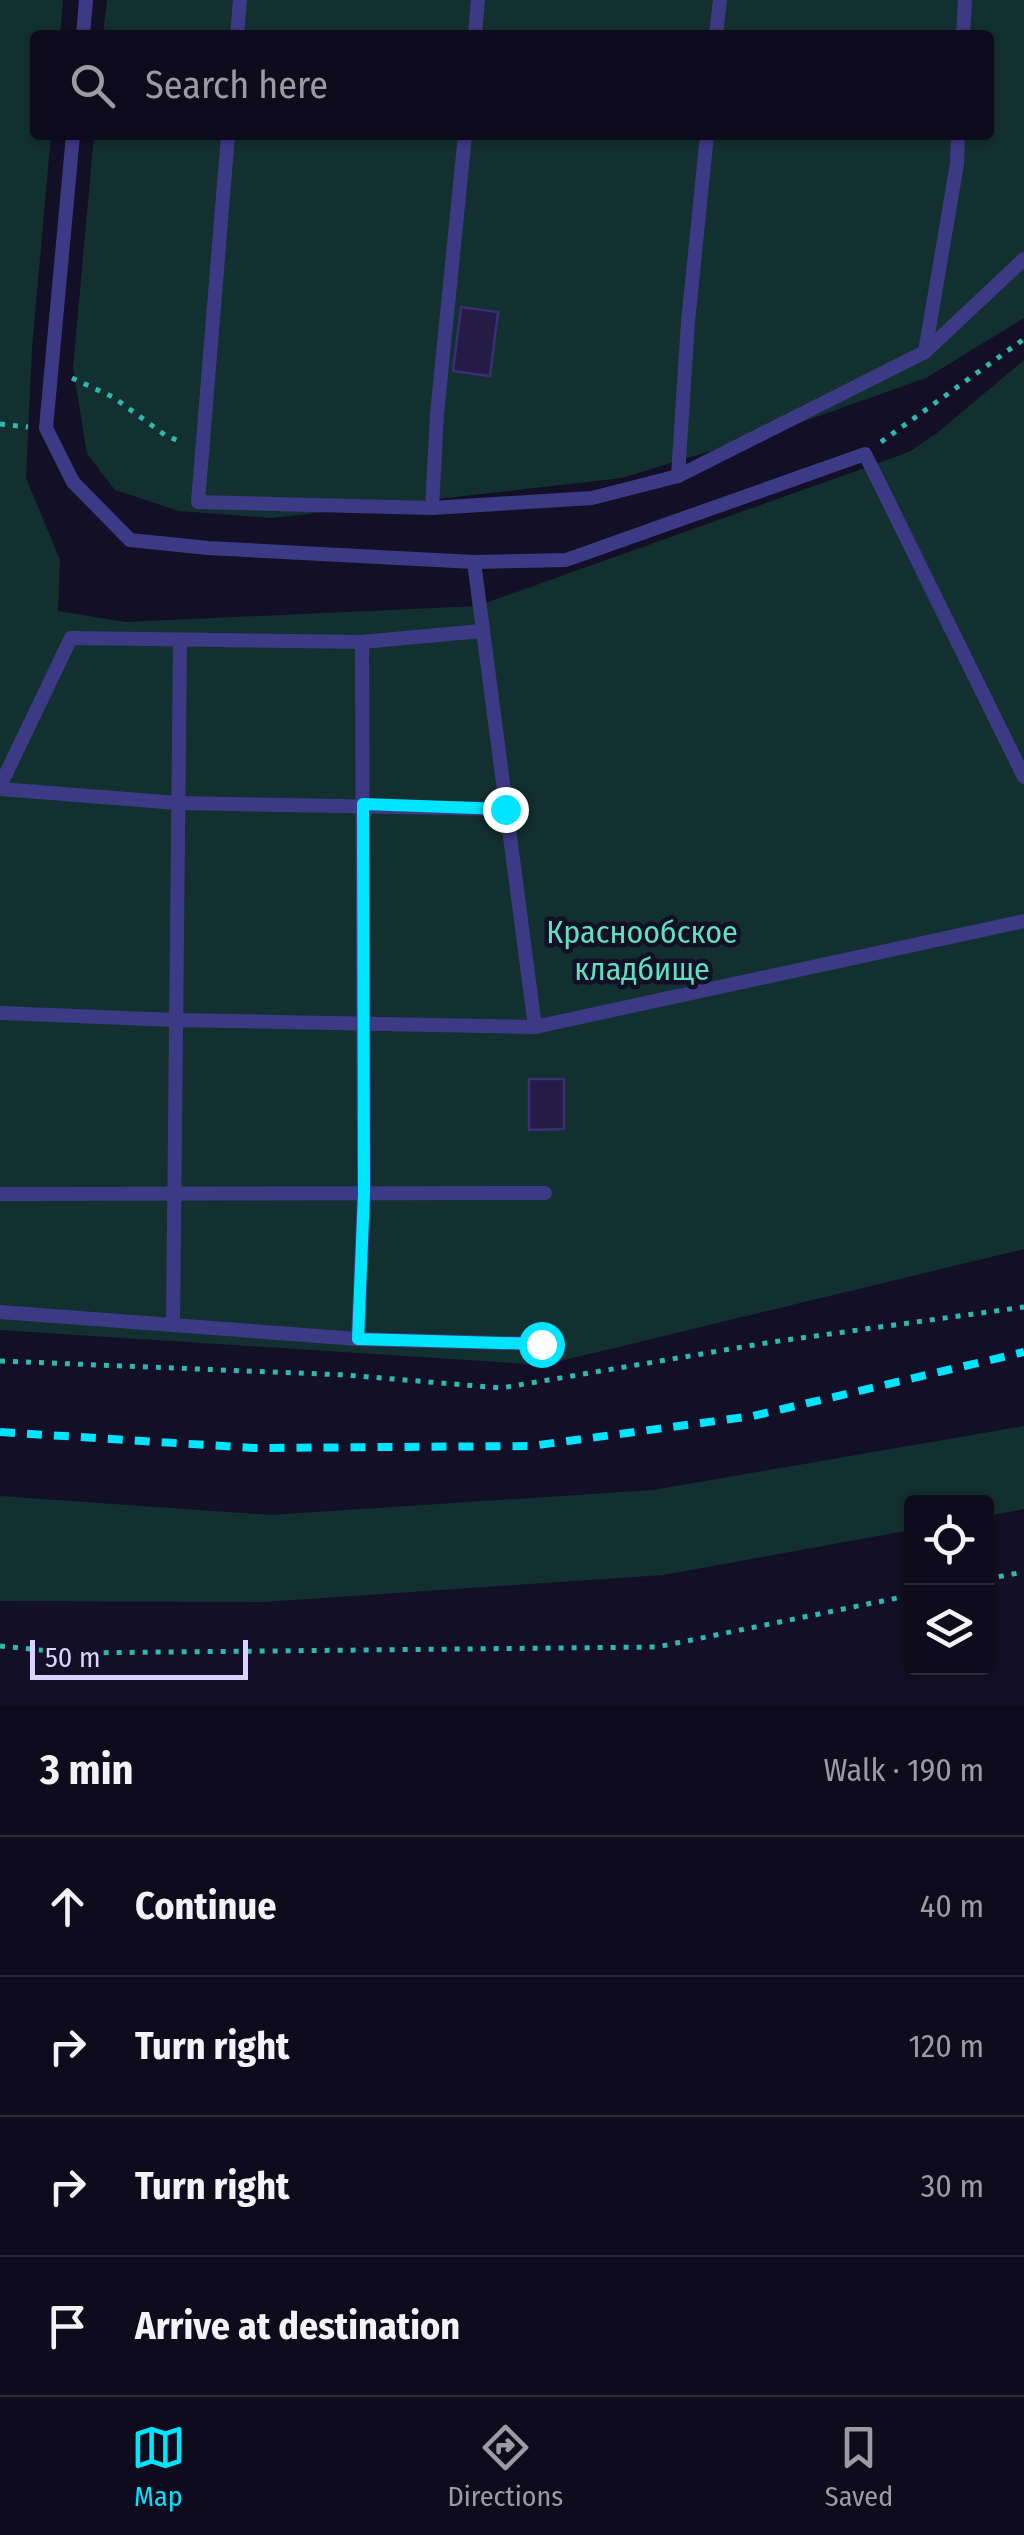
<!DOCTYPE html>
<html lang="en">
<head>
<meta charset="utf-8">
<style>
	:root { --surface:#0e0b1c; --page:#171425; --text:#f1f3f6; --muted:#9b9ba3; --line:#2e2b3b; --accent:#00e5ff }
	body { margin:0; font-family:"Fira Sans Condensed",sans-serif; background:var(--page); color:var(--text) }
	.controls { position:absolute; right:30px; bottom:30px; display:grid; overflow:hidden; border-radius:10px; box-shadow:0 2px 8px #0004 }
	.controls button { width:90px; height:90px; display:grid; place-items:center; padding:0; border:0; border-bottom:2px solid var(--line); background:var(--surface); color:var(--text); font:50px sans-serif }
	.scale { position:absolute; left:30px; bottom:25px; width:218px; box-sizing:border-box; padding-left:10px; border:5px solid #d9d4ff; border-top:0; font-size:28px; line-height:35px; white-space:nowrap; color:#d9d4ff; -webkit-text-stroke:8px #130f26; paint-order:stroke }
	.stop { position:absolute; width:30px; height:30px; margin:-22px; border:8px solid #00e5ff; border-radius:50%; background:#fff }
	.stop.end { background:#00e5ff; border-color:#fff; box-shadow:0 2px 10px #0008 }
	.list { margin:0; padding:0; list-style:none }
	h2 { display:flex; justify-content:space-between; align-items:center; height:130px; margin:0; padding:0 40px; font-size:42px }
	h2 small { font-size:32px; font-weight:400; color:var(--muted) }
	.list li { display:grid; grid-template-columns:65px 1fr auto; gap:30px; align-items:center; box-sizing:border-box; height:140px; padding:0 40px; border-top:2px solid var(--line) }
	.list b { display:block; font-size:38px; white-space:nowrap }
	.list em { font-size:32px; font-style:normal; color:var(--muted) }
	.icon { flex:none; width:55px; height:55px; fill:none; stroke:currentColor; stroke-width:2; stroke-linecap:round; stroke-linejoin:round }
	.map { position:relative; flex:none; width:1024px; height:1705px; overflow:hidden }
	.search { position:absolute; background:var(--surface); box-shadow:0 2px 8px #0004; left:30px; right:30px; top:30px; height:110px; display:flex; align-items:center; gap:25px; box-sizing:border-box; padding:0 35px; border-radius:10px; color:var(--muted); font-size:38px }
	.sheet { height:690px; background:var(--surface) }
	nav { display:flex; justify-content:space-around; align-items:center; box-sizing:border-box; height:140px; border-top:2px solid var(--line); background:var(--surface); font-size:28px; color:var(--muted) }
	nav a { display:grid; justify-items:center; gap:5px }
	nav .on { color:var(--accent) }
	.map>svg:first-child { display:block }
</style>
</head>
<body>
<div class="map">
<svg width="1024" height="1705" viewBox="0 0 1024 1705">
	<rect width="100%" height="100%" fill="#130f26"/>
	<g fill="#12302f">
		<polygon points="0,0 63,0 60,35 35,35 35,135 51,135 32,348 26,478 60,560 58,611 126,622 477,606 909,452 937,433 1024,360 1024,1249 544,1365 0,1330"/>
		<polygon points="107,0 1024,0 1024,318 926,378 785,428 622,478 272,518 179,511 115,490 87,454 73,368 94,135 989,135 989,35 103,35"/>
		<polygon points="1024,1426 1024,1509 987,1516 986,1502 912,1502 911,1530 663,1575 264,1602 0,1601 0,1496 271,1515 653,1490"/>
	</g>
	<g fill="#241b47" stroke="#3b2d73" stroke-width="2.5">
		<polygon points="461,307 498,312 490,376 453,371"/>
		<polygon points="529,1079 564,1079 564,1129 529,1130"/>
	</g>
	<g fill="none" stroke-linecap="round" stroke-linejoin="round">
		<g stroke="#2fb8b0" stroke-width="5" stroke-dasharray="5 8" stroke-linecap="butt">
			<polyline points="72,378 113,397 165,435 183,443"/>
			<polyline points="0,424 28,427"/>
			<polyline points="881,442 1024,339"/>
			<polyline points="0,1361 346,1375 501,1388 772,1342 1024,1307"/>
			<polyline points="986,1579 1024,1572"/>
			<polyline points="0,1646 70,1653 657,1647 912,1595"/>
		</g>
		<g stroke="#3d3a85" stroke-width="14">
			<polyline points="83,35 86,0"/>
			<polyline points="237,35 240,0"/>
			<polyline points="475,35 478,0"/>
			<polyline points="716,35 720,0"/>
			<polyline points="963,35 965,0"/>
			<polyline points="73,135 46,428 73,482 130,540 208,548 474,562 566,560 865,454 1024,777"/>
			<polyline points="228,135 198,502 432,508 592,498 678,476 925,352 1024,259"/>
			<polyline points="925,352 957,164 958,135"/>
			<polyline points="678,476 688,322 707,135"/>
			<polyline points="432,508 437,414 465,135"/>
			<polyline points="474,562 535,1027"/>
			<polyline points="0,786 71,638 362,642 481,631"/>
			<polyline points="0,789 178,803 505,809"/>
			<polyline points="0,1013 176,1020 535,1027 1024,921"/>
			<polyline points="0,1194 545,1193"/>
			<polyline points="0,1312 358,1339 541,1344"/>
			<polyline points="173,1325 180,640"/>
			<polyline points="358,1339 364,1194 362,642"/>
		</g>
		<polyline stroke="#00e5ff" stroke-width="8" stroke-dasharray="15 12" stroke-linecap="butt" points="0,1432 254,1448 531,1446 753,1416 1024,1352"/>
	</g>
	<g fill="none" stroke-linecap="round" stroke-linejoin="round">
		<polyline stroke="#00e5ff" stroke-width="12" points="505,809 363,804 364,1194 358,1339 541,1344"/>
	</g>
	<g text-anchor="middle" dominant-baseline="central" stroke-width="9" stroke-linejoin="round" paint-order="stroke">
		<g font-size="32" fill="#5fe0c0" stroke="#130f26">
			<text x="642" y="932">Краснообское<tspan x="642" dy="37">кладбище</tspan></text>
		</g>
	</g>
</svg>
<div class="controls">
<button><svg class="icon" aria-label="locate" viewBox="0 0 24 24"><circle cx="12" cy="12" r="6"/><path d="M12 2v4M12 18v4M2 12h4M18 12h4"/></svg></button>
<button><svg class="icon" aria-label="layers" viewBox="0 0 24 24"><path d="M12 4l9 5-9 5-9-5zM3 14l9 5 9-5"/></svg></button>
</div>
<div class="scale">50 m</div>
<div class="stop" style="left:541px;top:1344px"></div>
<div class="stop end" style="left:505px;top:809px"></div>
<div class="search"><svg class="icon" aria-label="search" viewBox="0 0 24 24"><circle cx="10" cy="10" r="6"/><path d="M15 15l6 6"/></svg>Search here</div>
</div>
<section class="sheet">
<h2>3 min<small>Walk · 190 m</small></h2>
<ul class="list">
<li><svg class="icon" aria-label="ahead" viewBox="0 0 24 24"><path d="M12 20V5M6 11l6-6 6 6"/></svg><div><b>Continue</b></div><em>40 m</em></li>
<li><svg class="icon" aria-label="right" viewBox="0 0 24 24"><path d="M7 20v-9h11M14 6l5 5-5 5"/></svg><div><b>Turn right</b></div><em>120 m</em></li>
<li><svg class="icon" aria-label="right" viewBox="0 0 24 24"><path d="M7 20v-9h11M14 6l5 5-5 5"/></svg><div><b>Turn right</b></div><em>30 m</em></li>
<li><svg class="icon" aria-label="arrive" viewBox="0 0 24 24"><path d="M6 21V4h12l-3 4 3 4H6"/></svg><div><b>Arrive at destination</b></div></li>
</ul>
</section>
<nav>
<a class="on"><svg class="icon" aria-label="map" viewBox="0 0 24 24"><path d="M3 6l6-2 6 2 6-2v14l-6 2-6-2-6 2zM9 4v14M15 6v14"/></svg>Map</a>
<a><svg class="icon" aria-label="directions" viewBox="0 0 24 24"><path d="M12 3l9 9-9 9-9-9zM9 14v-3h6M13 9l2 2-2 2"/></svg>Directions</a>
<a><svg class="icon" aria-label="saved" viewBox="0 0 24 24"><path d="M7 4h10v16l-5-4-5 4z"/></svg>Saved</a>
</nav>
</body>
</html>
